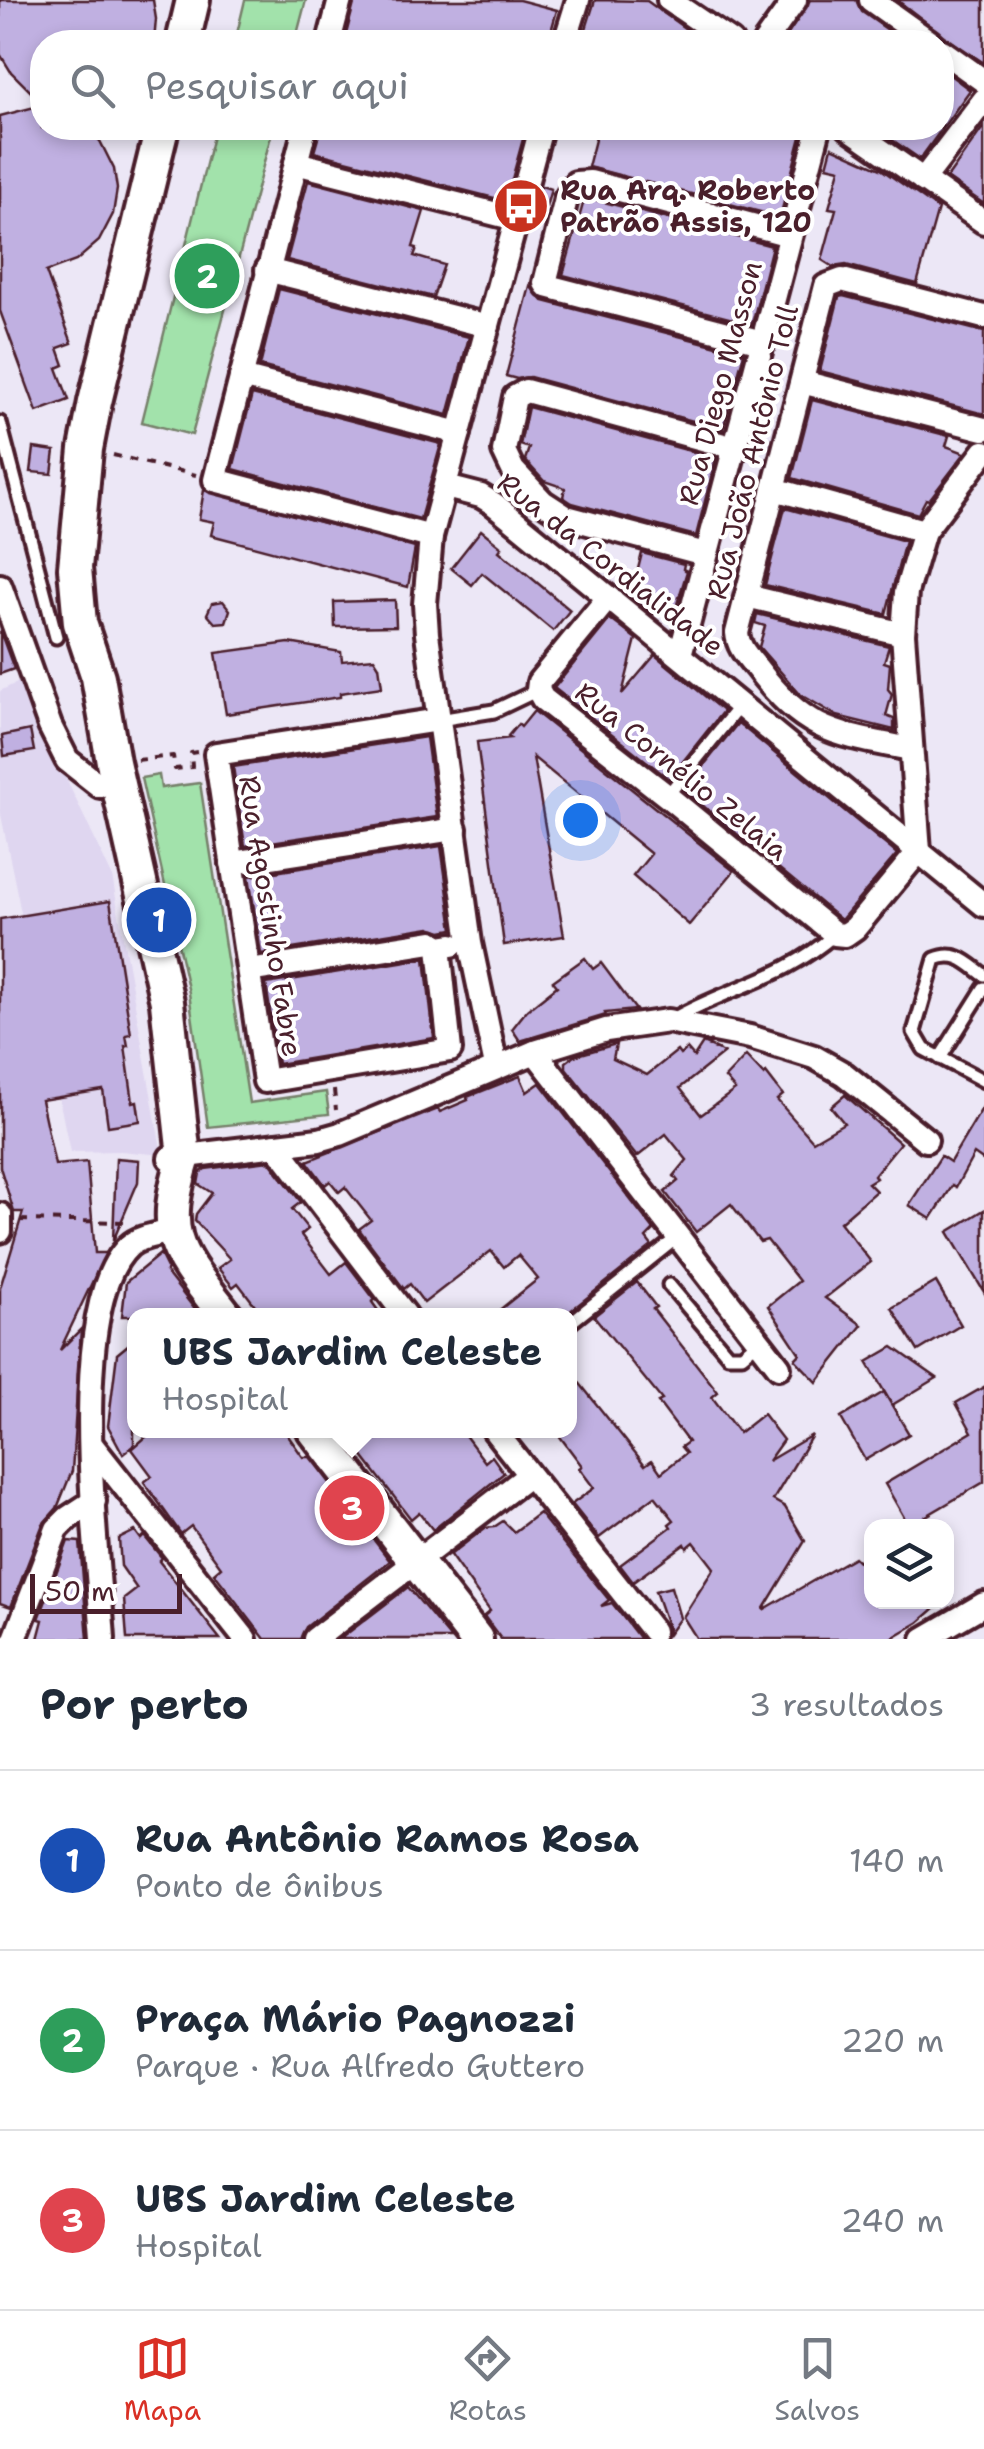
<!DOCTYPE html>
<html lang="pt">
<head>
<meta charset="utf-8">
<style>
	:root { --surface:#fff; --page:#f6f6f7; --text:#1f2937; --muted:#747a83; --line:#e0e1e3; --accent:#d93025 }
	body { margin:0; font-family:"Shantell Sans",sans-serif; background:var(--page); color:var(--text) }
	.controls { position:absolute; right:30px; bottom:30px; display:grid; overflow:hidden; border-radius:20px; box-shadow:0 5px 15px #0003 }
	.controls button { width:90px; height:90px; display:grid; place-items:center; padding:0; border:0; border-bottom:2px solid var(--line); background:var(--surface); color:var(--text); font:50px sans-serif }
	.scale { position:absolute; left:30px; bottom:25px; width:152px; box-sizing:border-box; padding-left:10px; border:5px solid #4a1f2b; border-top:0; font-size:28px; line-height:35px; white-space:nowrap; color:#4a1f2b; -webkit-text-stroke:8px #fff; paint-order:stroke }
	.you { position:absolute; left:580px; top:820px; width:35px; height:35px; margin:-25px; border:8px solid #fff; border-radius:50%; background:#1a73e8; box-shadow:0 0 0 15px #1a73e833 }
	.badge { display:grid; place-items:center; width:65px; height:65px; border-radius:50%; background:var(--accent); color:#fff; font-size:32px; font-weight:700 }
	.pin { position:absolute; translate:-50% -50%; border:5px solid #fff; box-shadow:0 2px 10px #0006 }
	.popup { position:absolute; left:127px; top:1308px; width:450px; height:130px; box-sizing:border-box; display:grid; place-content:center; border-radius:20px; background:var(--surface); filter:drop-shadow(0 2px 8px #0005); font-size:32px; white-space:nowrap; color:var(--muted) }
	.popup b { font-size:38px; color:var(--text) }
	.popup::after { content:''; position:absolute; left:50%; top:100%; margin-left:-20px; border:20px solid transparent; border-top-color:var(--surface) }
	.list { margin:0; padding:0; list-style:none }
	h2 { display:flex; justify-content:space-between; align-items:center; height:130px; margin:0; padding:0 40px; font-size:42px }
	h2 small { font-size:32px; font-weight:400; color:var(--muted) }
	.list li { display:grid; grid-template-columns:65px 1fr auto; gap:30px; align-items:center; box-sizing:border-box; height:180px; padding:0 40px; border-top:2px solid var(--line) }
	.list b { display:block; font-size:38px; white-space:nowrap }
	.list p { margin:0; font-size:32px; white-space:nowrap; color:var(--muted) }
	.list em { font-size:32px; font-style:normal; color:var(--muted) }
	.icon { flex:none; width:55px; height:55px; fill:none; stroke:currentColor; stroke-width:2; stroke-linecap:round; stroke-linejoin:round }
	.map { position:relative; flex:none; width:984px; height:1639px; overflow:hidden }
	.search { position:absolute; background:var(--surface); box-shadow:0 5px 15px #0003; left:30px; right:30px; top:30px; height:110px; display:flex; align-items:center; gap:25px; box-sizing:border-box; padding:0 35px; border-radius:40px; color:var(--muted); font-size:38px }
	.sheet { height:670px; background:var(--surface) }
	nav { display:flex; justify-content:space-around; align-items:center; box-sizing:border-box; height:140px; border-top:2px solid var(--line); background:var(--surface); font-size:28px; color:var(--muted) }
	nav a { display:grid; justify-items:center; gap:5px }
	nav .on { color:var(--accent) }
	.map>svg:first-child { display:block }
</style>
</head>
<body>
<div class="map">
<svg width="984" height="1639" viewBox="0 0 984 1639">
	<rect width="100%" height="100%" fill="#ece7f6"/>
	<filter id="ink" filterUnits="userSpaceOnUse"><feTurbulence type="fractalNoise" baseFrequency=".01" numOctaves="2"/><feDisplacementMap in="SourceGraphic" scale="20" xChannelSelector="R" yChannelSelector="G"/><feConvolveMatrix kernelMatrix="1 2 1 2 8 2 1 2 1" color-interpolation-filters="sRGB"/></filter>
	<g filter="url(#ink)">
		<polygon fill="#dfd6f0" points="20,681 112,876 162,1155 121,1151 70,1152 0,810 0,691"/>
		<g fill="#a2e2ab" stroke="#76806b" stroke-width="2.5">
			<polygon points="245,0 306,0 295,42 235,42"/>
			<polygon points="215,128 273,128 192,435 142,422"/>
			<polygon points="159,775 161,788 200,783 249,1103 326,1092 329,1114 208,1127 189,993 141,778"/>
		</g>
		<g fill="#c0b0e1" stroke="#4a1f2b" stroke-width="2.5">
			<polygon points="0,0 153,0 156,19 154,42 42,42 42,103 11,72 0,54"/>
			<polygon points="355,0 519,0 557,10 548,42 344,42"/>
			<polygon points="595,0 647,1 690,32 687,42 582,42"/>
			<polygon points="810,0 856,0 862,12 905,42 783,42"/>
			<polygon points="897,0 984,0 984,63 944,36"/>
			<polygon points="942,69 970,90 920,159 875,128 942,128"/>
			<polygon points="42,105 42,128 87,128 100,141 114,169 117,189 113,214 99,241 76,261 46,272 72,343 58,348 64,365 57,368 69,400 37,412 0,311 0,116"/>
			<polygon points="984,126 984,204 947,178"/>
			<polygon points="321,128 526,128 506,201 314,152"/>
			<polygon points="598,128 782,128 802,133 780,217 588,167"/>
			<polygon points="832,147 881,169 938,209 917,284 846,265 833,267 822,260 836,209 829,208 840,169 827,166"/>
			<polygon points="308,181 424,211 413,247 417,248 414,256 444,265 433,297 287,260"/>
			<polygon points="541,186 551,189 546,207 536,204"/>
			<polygon points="585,197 772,246 752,324 563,275"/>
			<polygon points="530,286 543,301 744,353 723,429 530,377 517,379 506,376"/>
			<polygon points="279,289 469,337 448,415 260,366"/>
			<polygon points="843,296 984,332 984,414 820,371 839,297"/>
			<polygon points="252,395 441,444 420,519 233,469"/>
			<polygon points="812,400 949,436 946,446 965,453 929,500 926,499 918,514 792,478"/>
			<polygon points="528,407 716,458 696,536 572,503 563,497 565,488 544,481 525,460 529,448 520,445"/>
			<polygon points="34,448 55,451 52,474 31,472"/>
			<polygon points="204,490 415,548 408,587 211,535 214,522 199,519"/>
			<polygon points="785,508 905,541 886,614 765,585"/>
			<polygon points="481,530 502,547 499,551 570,610 553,631 482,573 472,585 451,568"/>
			<polygon points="642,553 684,564 683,569 687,571 674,614 653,614 631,597"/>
			<polygon points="395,600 396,626 335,627 334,602"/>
			<polygon points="223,601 230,610 226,622 215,623 207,614 212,603"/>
			<polygon points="757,614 889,646 884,662 890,664 888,689 892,694 886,716 894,719 894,730 837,716 800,694 759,647 765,626 755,623"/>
			<polygon points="610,619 636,639 622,694 655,655 723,711 669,779 554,688"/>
			<polygon points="0,631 14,669 0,674"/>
			<polygon points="289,643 341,652 342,661 374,658 379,666 382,687 340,693 340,697 226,714 216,653"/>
			<polygon points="534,711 734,871 689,925 633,876 651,854 533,757 564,936 504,945 477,742 510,738 508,736 518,724 521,727"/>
			<polygon points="738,723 897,854 841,920 684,790"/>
			<polygon points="30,730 34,751 4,756 2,736"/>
			<polygon points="426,737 437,817 245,846 233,767"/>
			<polygon points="441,846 453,929 442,931 430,927 261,954 249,876"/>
			<polygon points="110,901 131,1034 126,1035 128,1046 125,1046 133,1102 137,1101 140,1121 108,1126 103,1090 41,1100 55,1165 87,1162 95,1253 106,1253 60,1350 81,1329 72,1471 57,1508 43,1524 11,1607 0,1603 0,1288 23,1212 14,1212 0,1167 0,919"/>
			<polygon points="425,958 434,1038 278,1064 266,984"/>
			<polygon points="585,958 593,969 601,963 636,1010 605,1013 606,1015 520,1041 512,1029 527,1010 557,986 553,981"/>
			<polygon points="703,1043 724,1053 680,1088 701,1115 735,1090 725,1078 746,1056 764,1075 766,1073 783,1095 777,1100 813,1141 844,1123 831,1107 845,1095 900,1143 874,1175 876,1178 868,1183 876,1191 840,1222 871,1262 825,1298 862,1325 817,1382 795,1359 800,1354 768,1306 799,1281 767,1240 760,1242 731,1204 696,1232 665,1192 678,1181 674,1176 687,1160 666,1134 637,1157 566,1068 566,1062 574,1056 616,1044 613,1059 647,1075 677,1051 680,1055 687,1049 694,1057"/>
			<polygon points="520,1076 527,1092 540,1083 654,1230 646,1238 652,1246 564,1316 492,1316 538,1279 518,1255 504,1267 491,1251 424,1303 410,1284 404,1289 359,1229 371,1220 345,1187 339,1192 330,1181 325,1185 307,1161 438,1109 440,1112 468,1100 467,1097"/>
			<polygon points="984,1105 984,1161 974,1154 956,1187 953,1185 931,1219 909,1205 941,1156 950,1162"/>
			<polygon points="116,1158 139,1160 138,1182 113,1241"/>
			<polygon points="269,1161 301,1202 292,1209 308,1229 301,1235 331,1274 346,1262 375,1300 372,1302 382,1316 270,1316 266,1309 261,1313 238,1283 233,1287 218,1268 230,1259 195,1221 196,1214 212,1193 198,1184 200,1173 205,1169"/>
			<polygon points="984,1210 984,1292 948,1232"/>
			<polygon points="160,1254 168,1270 166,1272 200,1316 122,1316 126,1282"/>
			<polygon points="637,1282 656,1307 653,1309 718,1392 712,1397 739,1433 763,1414 783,1440 768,1461 812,1435 773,1500 785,1507 805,1541 763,1610 854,1557 858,1561 872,1551 872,1602 942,1602 919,1622 890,1639 697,1639 683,1617 714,1568 694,1542 687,1548 685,1544 633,1582 620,1565 671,1527 669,1524 674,1520 655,1496 599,1538 572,1504 594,1488 579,1468 582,1466 555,1430 570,1430 570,1371 645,1465 652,1460 661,1473 686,1453 681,1447 688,1442 658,1402 662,1400 594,1316"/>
			<polygon points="936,1282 961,1325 918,1351 892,1308"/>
			<polygon points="134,1340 134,1445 123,1454 108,1426 117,1354"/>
			<polygon points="893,1347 937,1378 892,1405 867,1362"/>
			<polygon points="984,1387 984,1482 909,1526 885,1484 972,1432 956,1403"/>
			<polygon points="884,1392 909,1434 865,1460 841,1418"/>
			<polygon points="154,1430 284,1430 303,1457 310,1457 390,1561 306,1627 300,1639 265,1639 214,1573 221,1567 191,1526 181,1534 144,1482 152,1476 132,1449"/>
			<polygon points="352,1430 461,1430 485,1462 492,1456 504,1473 433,1530 419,1512 411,1519 352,1442 357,1437"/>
			<polygon points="539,1513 609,1600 601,1606 612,1603 640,1639 501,1639 484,1616 490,1611 450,1555 485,1528 494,1527 503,1521 514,1532"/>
			<polygon points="135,1531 141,1539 144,1536 162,1558 159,1561 220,1639 127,1639 124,1599 137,1589 121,1566 119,1539"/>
			<polygon points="68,1541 80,1542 88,1639 38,1639 43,1620 39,1619"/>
			<polygon points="408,1587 451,1639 340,1639"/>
			<polygon points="671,1587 680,1618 667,1636 668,1628 655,1591"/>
		</g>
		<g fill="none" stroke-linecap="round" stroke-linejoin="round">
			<g stroke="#4a1f2b" stroke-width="19">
				<g id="lane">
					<polyline points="0,423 56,637"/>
					<polyline points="439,720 494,711 538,690"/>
					<polyline points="667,796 740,705"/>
					<path d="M984,975c-17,-13 -28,-25 -49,-16l-21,73 10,17 60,32"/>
					<path d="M671,1020c57,-33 112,-40 164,-86"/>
					<polyline points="940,1058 984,988"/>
					<polyline points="669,1285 728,1355 742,1355 759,1341"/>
					<polyline points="570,1323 679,1236"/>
				</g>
			</g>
			<g stroke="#4a1f2b" stroke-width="30">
				<g id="street">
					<polyline points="669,0 731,42"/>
					<polyline points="871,0 930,42"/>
					<polyline points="329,42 340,0"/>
					<polyline points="565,42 578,0"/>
					<polyline points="765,42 795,0"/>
					<polyline points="942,51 984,81"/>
					<polyline points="305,128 215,480 431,537"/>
					<polyline points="849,128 984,222"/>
					<polyline points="296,163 516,219"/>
					<polyline points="923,180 984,100"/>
					<polyline points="267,270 488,326"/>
					<polyline points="762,342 547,286 545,283 566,199 576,183 590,182 790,235"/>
					<polyline points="241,377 459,433"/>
					<polyline points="802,382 984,429"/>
					<polyline points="446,487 481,496 494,504 984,905"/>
					<polyline points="774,489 924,531"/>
					<polyline points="705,554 566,517 543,502 513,470 504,451 515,397 526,391 735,448"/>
					<polyline points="0,586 50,726 67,760 100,786 117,783"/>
					<polyline points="747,596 903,634"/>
					<polyline points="608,598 539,682 538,690 543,699 667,796 835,934 845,935 855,928 919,851"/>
					<polyline points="680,655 819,128"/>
					<path d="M911,749c-77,-15 -105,-16 -155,-82 -9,-11 -18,-20 -19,-34l89,-347 16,-6 142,37"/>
					<polyline points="919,851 903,634 906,592 924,531 984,452"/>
					<polyline points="232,863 455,829"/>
					<polyline points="439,947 450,1050 265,1081 216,754 439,720"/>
					<polyline points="249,971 432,942 439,947 452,945"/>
					<polyline points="535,1052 779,1367"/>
					<polyline points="496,1066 470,943 427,634 425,604 431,537 541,128"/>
					<polyline points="276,1145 406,1316"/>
					<polyline points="170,1158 319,1140 340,1134 535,1052 606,1030 668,1021 750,1037 814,1057 844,1074 926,1140"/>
					<polyline points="0,1215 0,1231"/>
					<polyline points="494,1430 653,1631"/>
					<polyline points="91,1444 245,1639"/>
					<polyline points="15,1639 57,1529 68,1518 94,1501"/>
					<path d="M103,1639c-5,-85 -38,-334 26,-393 11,-10 29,-11 43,-15"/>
					<polyline points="315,1639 528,1476"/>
					<polyline points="924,1639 984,1604"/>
				</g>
			</g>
			<g stroke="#4a1f2b" stroke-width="40">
				<g id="secondary">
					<polyline points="183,42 193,0"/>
					<path d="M162,128l-67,274 -9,47 -11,119 5,55 18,54 15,85 54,240 17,155c-25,81 -7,95 42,159"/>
					<polyline points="314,1430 476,1639"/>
				</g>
			</g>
			<g stroke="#4a1f2b" stroke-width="4" stroke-dasharray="8 8" stroke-linecap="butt">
				<polyline points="113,455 196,475"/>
				<polyline points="137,760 173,756 175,769 192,767 191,753 197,752"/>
				<polyline points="334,1090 336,1110"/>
				<polyline points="20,1220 126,1222"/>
			</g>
			<use href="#lane" stroke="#fff" stroke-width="11"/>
			<use href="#street" stroke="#fff" stroke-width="22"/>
			<use href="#secondary" stroke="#fff" stroke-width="32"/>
		</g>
	</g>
	<defs>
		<g id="bus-disc" transform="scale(2.875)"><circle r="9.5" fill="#c8321e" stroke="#fff"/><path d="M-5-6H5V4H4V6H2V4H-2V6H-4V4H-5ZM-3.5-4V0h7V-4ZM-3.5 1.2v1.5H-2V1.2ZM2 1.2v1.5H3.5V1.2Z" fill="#fff"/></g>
	</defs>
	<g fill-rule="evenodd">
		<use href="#bus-disc" x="521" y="206"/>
	</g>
	<g text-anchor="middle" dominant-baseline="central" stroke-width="8" stroke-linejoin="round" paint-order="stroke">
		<g font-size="28" font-weight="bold" fill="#4a1f2b" stroke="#fff" text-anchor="start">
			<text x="560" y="190">Rua Arq. Roberto<tspan x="560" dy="32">Patrão Assis, 120</tspan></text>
		</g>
		<g font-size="28" fill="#4a1f2b" stroke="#fff">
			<text transform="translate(720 383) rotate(-75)">Rua Diego Masson</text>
			<text transform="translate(752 452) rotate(-76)">Rua João Antônio Toll</text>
			<text transform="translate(611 564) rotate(38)">Rua da Cordialidade</text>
			<text transform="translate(682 771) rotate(39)">Rua Cornélio Zelaia</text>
			<text transform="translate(271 916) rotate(81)">Rua Agostinho Fabre</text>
		</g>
	</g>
</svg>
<div class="controls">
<button><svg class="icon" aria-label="layers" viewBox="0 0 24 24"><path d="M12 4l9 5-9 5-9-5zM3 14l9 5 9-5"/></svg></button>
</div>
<div class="scale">50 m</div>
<div class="you"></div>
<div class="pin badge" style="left:159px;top:920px;background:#1a4fb4">1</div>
<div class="pin badge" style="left:207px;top:276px;background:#2e9e5b">2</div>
<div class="pin badge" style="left:352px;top:1508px;background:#e0444e">3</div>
<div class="popup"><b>UBS Jardim Celeste</b>Hospital</div>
<div class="search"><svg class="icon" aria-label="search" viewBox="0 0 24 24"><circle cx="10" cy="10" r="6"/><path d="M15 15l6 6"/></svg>Pesquisar aqui</div>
</div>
<section class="sheet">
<h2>Por perto<small>3 resultados</small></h2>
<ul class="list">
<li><span class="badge" style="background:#1a4fb4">1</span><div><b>Rua Antônio Ramos Rosa</b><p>Ponto de ônibus</p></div><em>140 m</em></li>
<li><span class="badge" style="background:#2e9e5b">2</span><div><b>Praça Mário Pagnozzi</b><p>Parque · Rua Alfredo Guttero</p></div><em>220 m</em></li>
<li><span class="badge" style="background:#e0444e">3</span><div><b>UBS Jardim Celeste</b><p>Hospital</p></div><em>240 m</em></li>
</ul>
</section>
<nav>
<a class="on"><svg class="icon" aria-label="map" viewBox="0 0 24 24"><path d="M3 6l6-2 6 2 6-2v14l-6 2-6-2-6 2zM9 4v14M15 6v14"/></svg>Mapa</a>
<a><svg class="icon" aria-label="directions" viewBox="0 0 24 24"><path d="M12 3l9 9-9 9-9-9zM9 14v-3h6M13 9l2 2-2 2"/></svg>Rotas</a>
<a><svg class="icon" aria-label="saved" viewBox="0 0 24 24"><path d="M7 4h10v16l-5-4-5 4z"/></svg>Salvos</a>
</nav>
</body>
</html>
